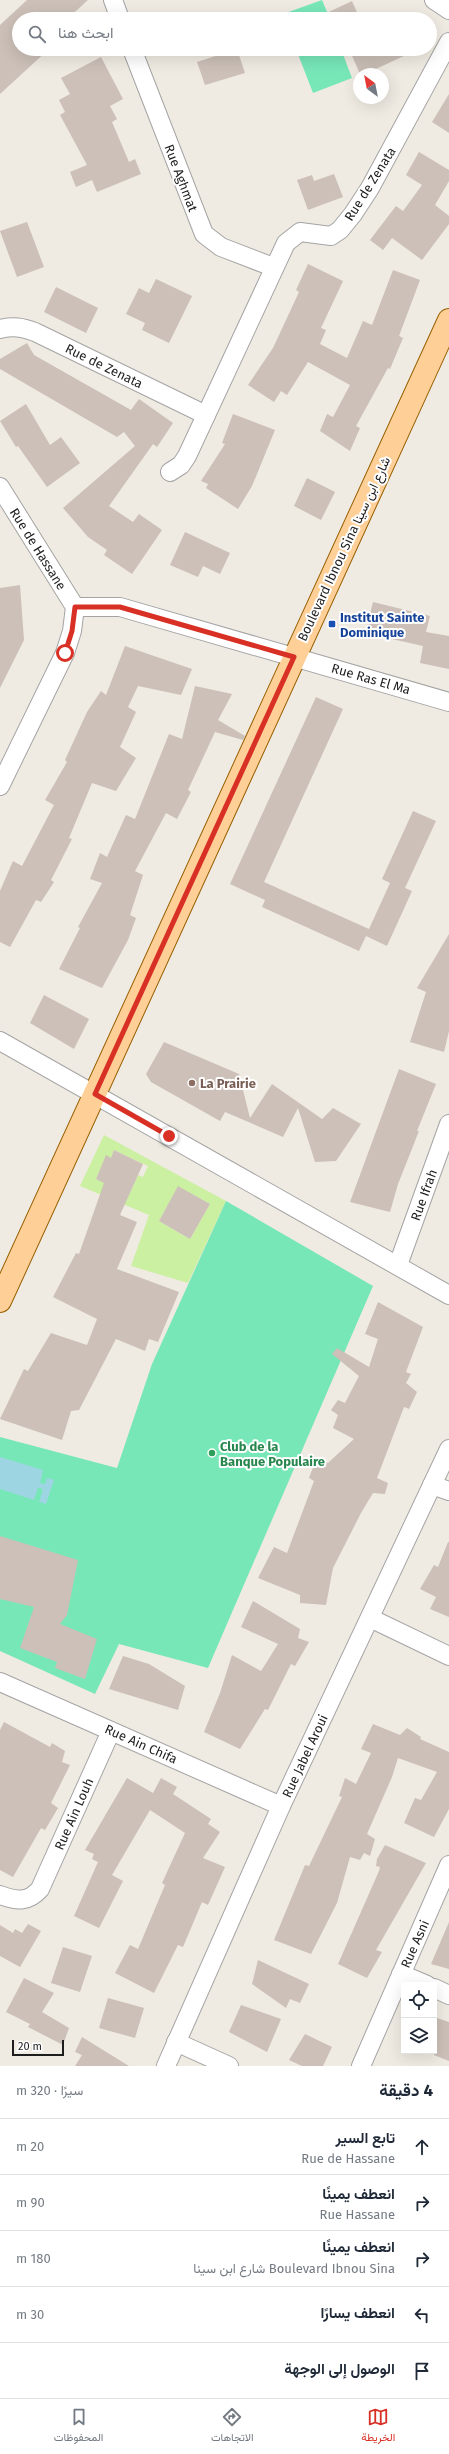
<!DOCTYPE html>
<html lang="ar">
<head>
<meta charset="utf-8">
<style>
	:root { --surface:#fff; --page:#f6f6f7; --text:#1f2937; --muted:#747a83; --line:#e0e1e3; --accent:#d93025 }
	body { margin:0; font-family:"Fira Sans",Vazirmatn,sans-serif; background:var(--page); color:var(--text); direction:rtl }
	.controls { position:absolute; right:12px; bottom:12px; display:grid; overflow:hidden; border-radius:0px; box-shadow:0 4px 16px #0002 }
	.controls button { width:36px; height:36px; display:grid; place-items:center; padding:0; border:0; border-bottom:1px solid var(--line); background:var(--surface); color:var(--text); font:20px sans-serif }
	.compass { position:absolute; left:353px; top:68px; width:36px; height:36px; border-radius:50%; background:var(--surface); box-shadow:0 4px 16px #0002; rotate:328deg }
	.scale { position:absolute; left:12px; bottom:10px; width:52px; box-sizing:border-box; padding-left:4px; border:2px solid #1d1d1d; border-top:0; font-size:11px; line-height:14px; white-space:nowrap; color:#1d1d1d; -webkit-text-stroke:3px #fff; paint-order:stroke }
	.stop { position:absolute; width:12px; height:12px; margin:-9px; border:3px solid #d93025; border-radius:50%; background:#fff }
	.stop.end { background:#d93025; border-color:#fff; box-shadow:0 1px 4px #0008 }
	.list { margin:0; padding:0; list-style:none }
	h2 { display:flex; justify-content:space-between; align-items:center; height:52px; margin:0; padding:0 16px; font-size:17px }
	h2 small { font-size:13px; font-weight:400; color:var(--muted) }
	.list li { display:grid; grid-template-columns:26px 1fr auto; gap:12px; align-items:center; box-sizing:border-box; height:56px; padding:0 16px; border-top:1px solid var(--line) }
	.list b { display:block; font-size:15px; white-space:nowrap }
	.list p { margin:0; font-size:13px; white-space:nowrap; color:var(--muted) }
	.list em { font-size:13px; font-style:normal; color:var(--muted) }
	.icon { flex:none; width:22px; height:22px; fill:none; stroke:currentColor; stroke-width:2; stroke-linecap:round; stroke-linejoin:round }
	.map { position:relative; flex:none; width:449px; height:2066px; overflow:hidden; direction:ltr }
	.search { position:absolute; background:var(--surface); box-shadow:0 4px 16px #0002; left:12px; right:12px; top:12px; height:44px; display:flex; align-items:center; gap:10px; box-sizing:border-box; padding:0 14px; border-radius:22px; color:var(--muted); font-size:15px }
	.sheet { height:332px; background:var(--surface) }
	nav { display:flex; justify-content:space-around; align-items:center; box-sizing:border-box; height:56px; border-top:1px solid var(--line); background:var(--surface); font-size:11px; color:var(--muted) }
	nav a { display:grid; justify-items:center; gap:2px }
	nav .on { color:var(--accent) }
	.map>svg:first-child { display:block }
</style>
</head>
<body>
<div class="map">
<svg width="449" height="2066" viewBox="0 0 449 2066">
	<rect width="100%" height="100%" fill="#f0ebe2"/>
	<path fill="#cbf0a2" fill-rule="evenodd" d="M104,1135l122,66 -38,82 -57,-17 18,-51 -69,-29zM114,1150l34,16 -5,11 -5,-2 -8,18 -34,-14 10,-23 5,2zM178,1187l32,17 -20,35 -31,-18z"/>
	<g fill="#78e7b8">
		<polygon points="322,0 330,19 285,19 283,14"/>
		<polygon points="296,49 341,49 352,78 313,93"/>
		<polygon points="226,1201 373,1286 208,1668 119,1644 95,1694 0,1651 0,1437 117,1468 152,1364"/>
	</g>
	<polygon fill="#9ed5e2" points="0,1457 43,1470 40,1483 45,1484 47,1478 54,1480 46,1504 39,1502 43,1489 38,1488 34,1500 0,1489"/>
	<g fill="#ccc0b8">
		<polygon points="27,0 88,0 67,19 19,19 19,49 49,49 0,94 0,25"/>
		<polygon points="352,1 360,19 314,19"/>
		<polygon points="237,49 245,73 205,85 197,62"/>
		<polygon points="349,49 419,49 365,74 360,74"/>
		<polygon points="101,57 123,99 110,106 117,119 112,122 129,162 135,159 141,174 97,192 92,180 76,187 70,172 87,165 60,115 65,112 59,100 70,94 61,78"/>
		<polygon points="449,94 449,133 432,122"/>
		<polygon points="419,152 449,170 449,181 435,205 449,216 449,224 422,260 392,238 383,250 370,240 396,206 403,211 422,185 406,175"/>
		<polygon points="334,174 343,197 308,210 297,180 312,175 314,181"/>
		<polygon points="27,222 44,267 17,277 0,231"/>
		<polygon points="308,264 343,281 321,328 326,330 320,344 347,358 363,321 372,325 393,270 420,280 399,336 403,338 390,369 388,368 356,426 360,428 350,451 320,431 327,414 333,417 350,385 308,362 287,395 281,391 274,402 248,385 273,348 299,292 296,290"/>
		<polygon points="156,279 192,296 169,343 142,330 145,323 126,314 139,288 149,293"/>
		<polygon points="56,287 98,308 86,333 44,312"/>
		<polygon points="27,343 34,355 131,410 139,399 173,423 157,447 153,444 109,506 133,522 139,514 162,530 132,574 104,555 107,550 88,537 63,508 135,446 124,432 117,437 0,369 0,359"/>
		<polygon points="26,404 50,445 61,437 80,463 47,487 18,446 16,447 0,421"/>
		<polygon points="233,414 275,430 252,486 238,509 206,488 208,484 201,481 225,444 222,443"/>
		<polygon points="307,478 335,492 321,520 294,506"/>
		<polygon points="185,532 230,553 220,574 203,566 198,577 170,565"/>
		<polygon points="20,585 24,640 0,688 0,588"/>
		<polygon points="373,602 430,616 426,632 449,636 449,669 420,663 423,646 365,633"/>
		<polygon points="125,646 192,669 181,695 138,686 128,707 136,712 120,747 136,758 116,791 92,783 69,838 72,839 51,880 54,882 41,902 36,900 10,947 0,942 0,891 13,861 22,866 54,805 45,800 67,762 65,760 87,712 101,691 106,695"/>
		<polygon points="195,686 232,694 218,720 245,736 243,740 215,732 188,790 191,792 177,819 166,813 135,871 143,875 130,915 136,918 128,940 102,988 59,969 80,928 78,927 102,883 90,879 100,853 107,857 126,815 135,819 169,734 182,739"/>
		<polygon points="316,697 343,709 264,882 369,929 390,883 382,879 413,811 436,821 405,888 412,891 387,946 366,936 359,951 262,907 265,900 230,884"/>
		<polygon points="449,934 449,1031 444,1052 410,1042 426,992 417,988"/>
		<polygon points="44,995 89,1019 74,1049 30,1023"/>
		<polygon points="164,1042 239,1074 250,1118 272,1084 322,1119 333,1108 361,1124 336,1161 315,1162 298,1108 283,1137 225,1112 220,1121 151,1082 146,1074"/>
		<polygon points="399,1069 436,1084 417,1131 419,1131 398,1184 390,1212 350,1202"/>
		<polygon points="114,1150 143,1164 120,1215 137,1222 117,1269 179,1292 158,1342 149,1339 145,1351 116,1339 79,1410 71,1411 62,1440 0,1419 24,1369 28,1371 51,1333 87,1345 97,1319 53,1297 76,1253 79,1254 104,1183 96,1179 106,1155 111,1158"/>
		<polygon points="178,1186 210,1204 190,1239 159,1221"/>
		<polygon points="378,1302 423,1327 406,1372 411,1374 406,1383 417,1392 409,1409 404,1407 377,1478 388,1483 385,1494 373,1493 361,1513 333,1568 326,1605 300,1603 300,1595 258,1578 274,1547 287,1553 314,1481 309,1478 317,1457 328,1463 354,1439 333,1428 338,1415 331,1410 338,1400 345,1403 359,1376 332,1354 337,1348 369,1367 378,1339 365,1334"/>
		<polygon points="0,1536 78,1560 67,1615 60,1624 97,1639 85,1679 55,1668 57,1662 20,1648 34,1607 0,1599"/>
		<polygon points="448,1542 449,1542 449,1617 430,1609 436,1597 420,1589 434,1565 438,1567"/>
		<polygon points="253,1601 300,1629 298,1638 309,1642 295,1666 291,1664 268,1710 265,1709 240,1749 204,1732 220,1693 232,1655 261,1671 278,1644 241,1627"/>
		<polygon points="123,1656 149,1664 185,1686 178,1710 109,1689"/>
		<polygon points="4,1722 50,1747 52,1743 65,1751 62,1762 70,1765 51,1803 58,1808 45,1830 41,1828 13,1877 0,1870 0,1730"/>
		<polygon points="373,1724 400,1735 407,1728 421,1737 420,1739 449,1752 449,1809 434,1837 404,1823 415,1798 421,1800 437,1772 398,1758 392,1777 367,1834 375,1839 370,1856 364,1853 360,1860 350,1857 337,1903 311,1954 274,1940 305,1865 309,1866 342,1797 339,1796 345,1778 356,1784 371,1753 361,1749"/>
		<polygon points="127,1778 153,1793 161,1778 177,1787 173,1794 211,1819 208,1824 220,1832 203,1858 225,1867 208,1905 202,1902 183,1947 178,1945 154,1993 115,1973 130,1945 138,1949 165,1885 162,1883 185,1833 150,1810 112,1875 123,1881 99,1928 74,1916 98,1862 92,1859 94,1854 85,1850"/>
		<polygon points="385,1845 426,1863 376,1950 382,1952 367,1978 338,1964 379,1871 380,1867 376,1866 377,1859"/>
		<polygon points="449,1922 449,1969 431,1964"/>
		<polygon points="28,1924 41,1931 20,1967 0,1956 0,1925 13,1933 15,1929 22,1933"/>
		<polygon points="63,1947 92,1956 80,1992 51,1983"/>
		<polygon points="258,1960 309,1984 300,2003 290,1999 286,2008 252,1984"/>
		<polygon points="24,1978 54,1993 42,2012 69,2028 63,2045 28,2027 30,2024 6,2012"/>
		<polygon points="108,1998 144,2008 135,2038 99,2028"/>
		<polygon points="241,2005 281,2019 267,2052 229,2032"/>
		<polygon points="434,2017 449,2022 449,2061 434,2055"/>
		<polygon points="305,2034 332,2047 323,2066 302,2066 289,2060"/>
		<polygon points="82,2037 129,2066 75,2066 82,2055 75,2052"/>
	</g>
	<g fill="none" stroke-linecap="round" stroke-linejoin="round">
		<g stroke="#a4a4a4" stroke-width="20">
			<g id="minor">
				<polyline points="113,0 120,19"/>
				<polyline points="434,0 449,10"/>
				<polyline points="132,49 204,234 221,247 273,267"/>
				<path d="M0,329c13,-3 22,-2 35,3l171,83"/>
				<polyline points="170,472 181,465 187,456 286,243 300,232 331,236 340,230 353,214 370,188 449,42"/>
				<polyline points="0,487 75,607 72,631 65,653 0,786"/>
				<polyline points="75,607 120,607 449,702"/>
				<polyline points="0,1041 449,1295"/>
				<polyline points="398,1265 449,1124"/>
				<polyline points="432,1485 449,1491"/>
				<polyline points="370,1618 449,1656"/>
				<polyline points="0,1682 281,1806"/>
				<path d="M0,1895c16,6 28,8 40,-6l71,-158"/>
				<polyline points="401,1974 427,1985"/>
				<polyline points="434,1988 449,1995"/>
				<polyline points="176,2042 229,2066"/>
				<polyline points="166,2066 281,1806 449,1449"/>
				<polyline points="361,2066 449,1865"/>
			</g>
		</g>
		<g stroke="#975f00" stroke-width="24">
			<polyline id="major" points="0,1301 449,320"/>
		</g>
		<use href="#minor" stroke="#fff" stroke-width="18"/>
		<use href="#major" stroke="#ffcf98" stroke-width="22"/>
	</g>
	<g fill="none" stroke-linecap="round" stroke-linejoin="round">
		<polyline stroke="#d93025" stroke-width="5" points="65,653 72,631 75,607 120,607 294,657 95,1094 169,1136"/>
	</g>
	<rect fill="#1a4fb4" stroke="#fff" stroke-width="1.5" x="328" y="620" width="8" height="8" rx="2"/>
	<circle fill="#8d6e63" stroke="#fff" stroke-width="1.5" cx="192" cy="1083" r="4"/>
	<circle fill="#2e9e5b" stroke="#fff" stroke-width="1.5" cx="212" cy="1453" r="4"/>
	<g text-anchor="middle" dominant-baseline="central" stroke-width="4" stroke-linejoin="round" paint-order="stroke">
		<g font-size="13" fill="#1d1d1d" stroke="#fff">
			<text transform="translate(181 178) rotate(69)">Rue Aghmat</text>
			<text transform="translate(370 184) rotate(-58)">Rue de Zenata</text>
			<text transform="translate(104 366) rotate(26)">Rue de Zenata</text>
			<text transform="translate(38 549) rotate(58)">Rue de Hassane</text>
			<text transform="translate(344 549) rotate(-65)">Boulevard Ibnou Sina شارع ابن سينا</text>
			<text transform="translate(371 679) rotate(16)">Rue Ras El Ma</text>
			<text transform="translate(424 1195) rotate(-70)">Rue Ifrah</text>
			<text transform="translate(141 1744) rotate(24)">Rue Ain Chifa</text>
			<text transform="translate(305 1756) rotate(-65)">Rue Jabel Aroui</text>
			<text transform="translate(74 1814) rotate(-66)">Rue Ain Louh</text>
			<text transform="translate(415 1944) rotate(-66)">Rue Asni</text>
		</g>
		<g font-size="13" font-weight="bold" fill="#164399" stroke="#fff" text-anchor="start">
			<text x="340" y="617">Institut Sainte<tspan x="340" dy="15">Dominique</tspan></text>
		</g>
		<g font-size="13" font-weight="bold" fill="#785e54" stroke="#fff" text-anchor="start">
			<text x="200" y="1083">La Prairie</text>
		</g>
		<g font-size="13" font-weight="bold" fill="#27864d" stroke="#fff" text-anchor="start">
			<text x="220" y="1446">Club de la<tspan x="220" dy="15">Banque Populaire</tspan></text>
		</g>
	</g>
</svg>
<div class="controls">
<button><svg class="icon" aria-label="locate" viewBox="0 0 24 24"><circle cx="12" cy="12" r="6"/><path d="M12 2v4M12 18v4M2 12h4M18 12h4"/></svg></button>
<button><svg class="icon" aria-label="layers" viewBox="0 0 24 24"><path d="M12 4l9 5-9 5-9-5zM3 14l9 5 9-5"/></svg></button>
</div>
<svg class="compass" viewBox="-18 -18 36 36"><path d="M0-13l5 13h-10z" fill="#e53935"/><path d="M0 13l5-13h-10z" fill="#747a83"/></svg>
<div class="scale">20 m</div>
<div class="stop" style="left:65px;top:653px"></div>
<div class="stop end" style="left:169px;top:1136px"></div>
<div class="search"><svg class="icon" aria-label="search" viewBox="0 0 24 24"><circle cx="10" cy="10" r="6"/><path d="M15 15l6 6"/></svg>ابحث هنا</div>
</div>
<section class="sheet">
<h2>4 دقيقة<small>سيرًا · 320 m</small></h2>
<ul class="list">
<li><svg class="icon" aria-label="ahead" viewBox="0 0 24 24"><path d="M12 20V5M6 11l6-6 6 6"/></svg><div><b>تابع السير</b><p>Rue de Hassane</p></div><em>20 m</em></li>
<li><svg class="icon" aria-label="right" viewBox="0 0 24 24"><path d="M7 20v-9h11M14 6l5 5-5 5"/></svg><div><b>انعطف يمينًا</b><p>Rue Hassane</p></div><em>90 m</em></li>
<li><svg class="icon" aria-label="right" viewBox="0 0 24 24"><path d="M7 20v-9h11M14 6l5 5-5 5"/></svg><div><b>انعطف يمينًا</b><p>Boulevard Ibnou Sina شارع ابن سينا</p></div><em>180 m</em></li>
<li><svg class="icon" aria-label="left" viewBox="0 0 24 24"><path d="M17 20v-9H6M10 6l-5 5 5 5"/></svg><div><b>انعطف يسارًا</b></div><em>30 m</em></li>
<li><svg class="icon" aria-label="arrive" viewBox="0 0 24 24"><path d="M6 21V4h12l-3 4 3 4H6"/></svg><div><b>الوصول إلى الوجهة</b></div></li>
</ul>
</section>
<nav>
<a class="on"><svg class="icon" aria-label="map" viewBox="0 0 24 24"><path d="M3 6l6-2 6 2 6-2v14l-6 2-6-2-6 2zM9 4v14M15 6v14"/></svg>الخريطة</a>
<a><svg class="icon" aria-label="directions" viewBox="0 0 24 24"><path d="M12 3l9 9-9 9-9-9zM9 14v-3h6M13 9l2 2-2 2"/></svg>الاتجاهات</a>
<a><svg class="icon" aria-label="saved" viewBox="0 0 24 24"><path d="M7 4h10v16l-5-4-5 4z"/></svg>المحفوظات</a>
</nav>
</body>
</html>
